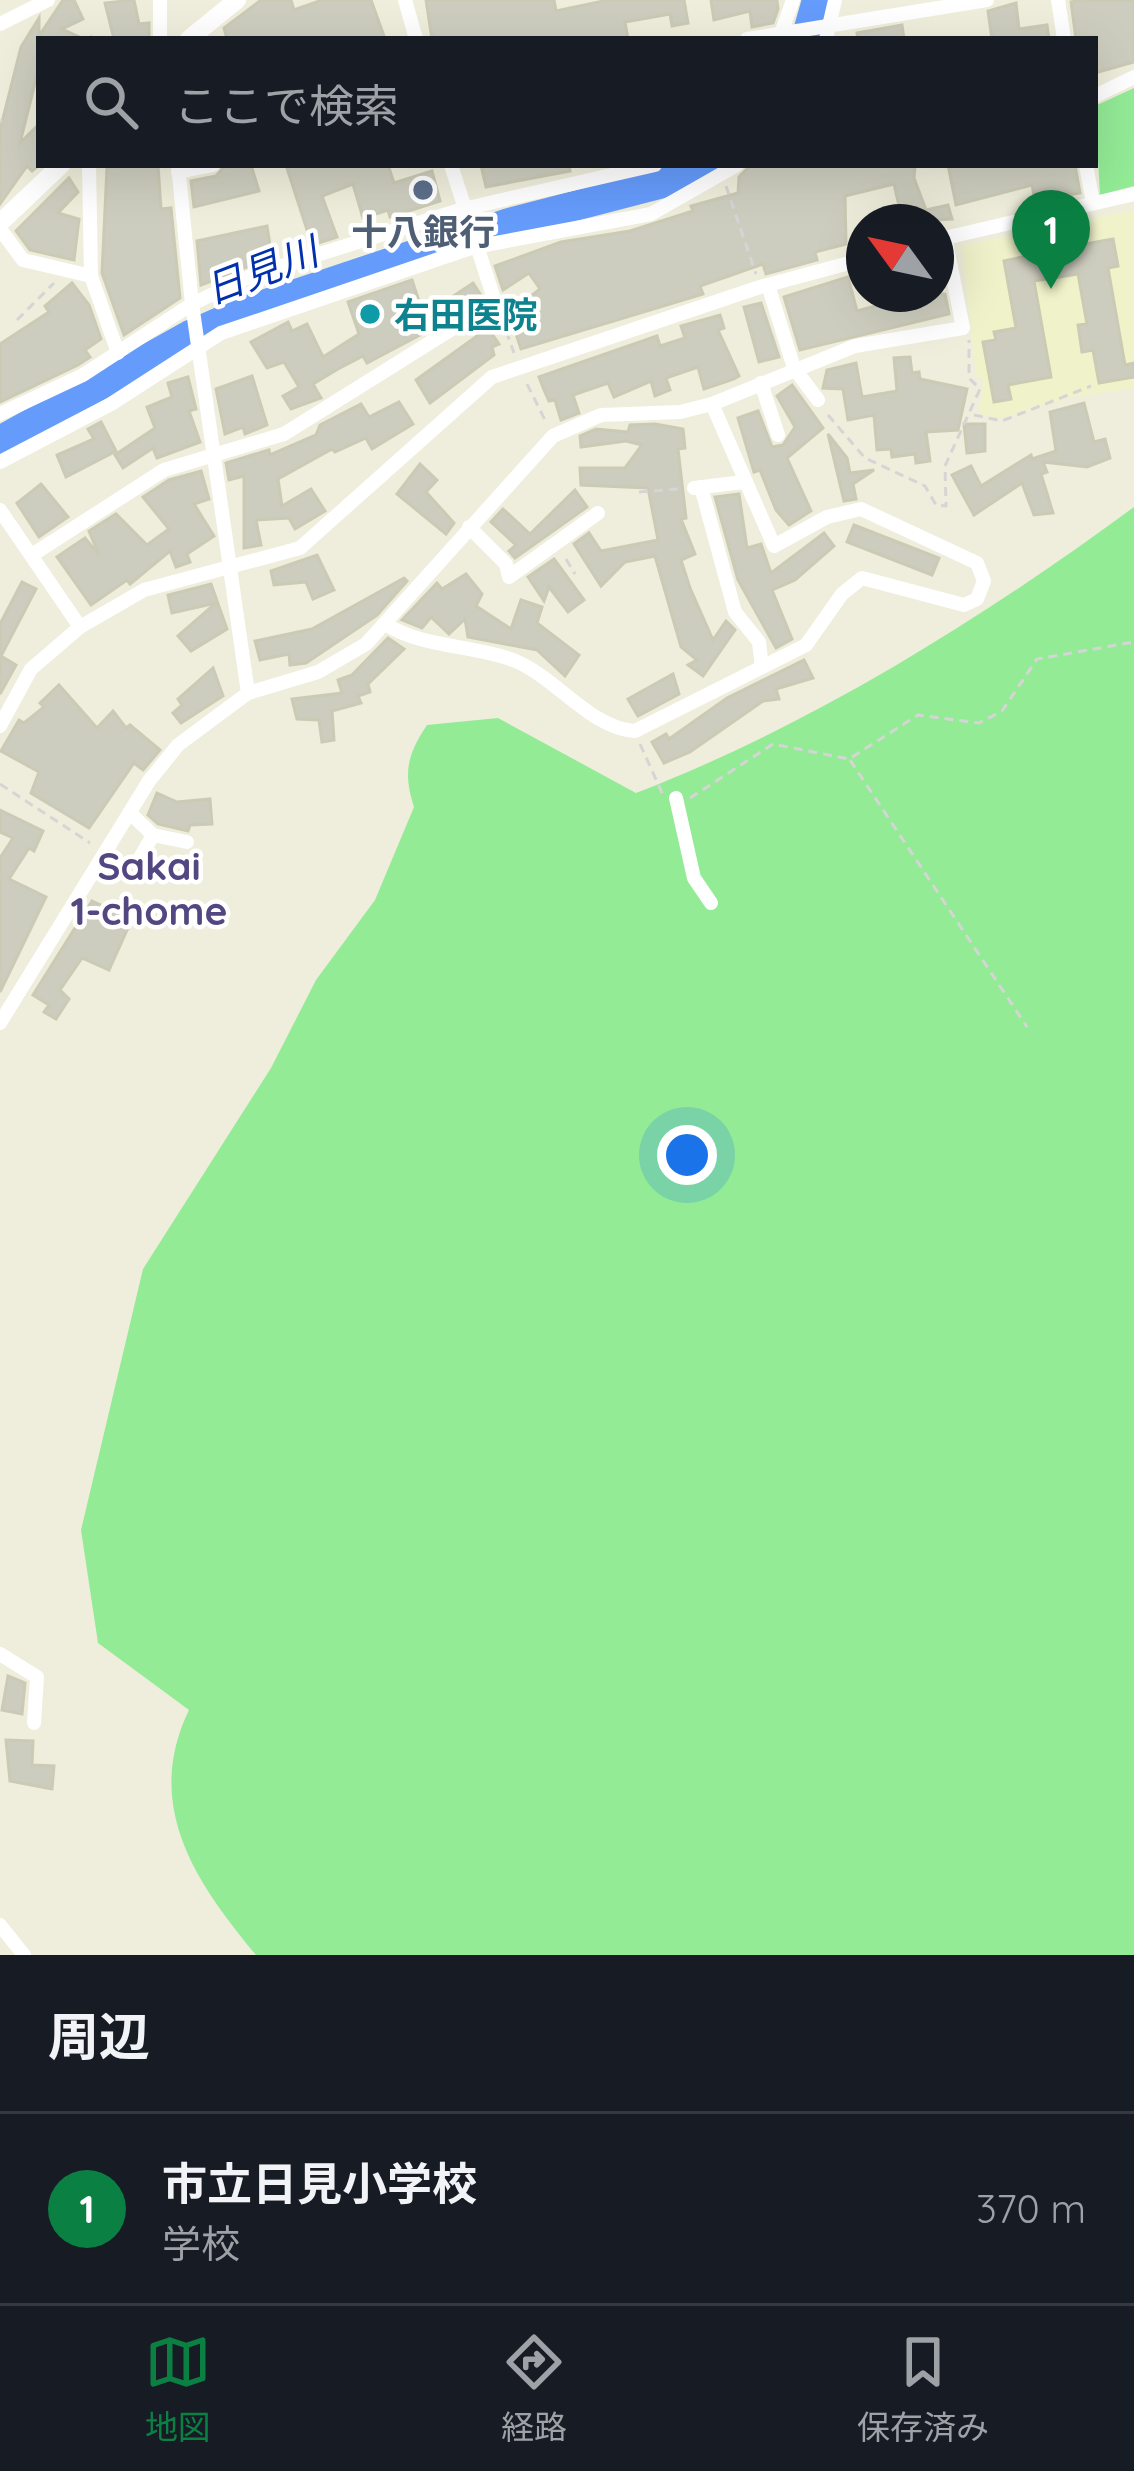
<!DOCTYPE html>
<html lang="ja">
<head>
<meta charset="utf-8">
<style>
	:root { --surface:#171b24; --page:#20242c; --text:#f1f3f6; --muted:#9ea1a6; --line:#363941; --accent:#0b8043 }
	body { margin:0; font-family:Quicksand,"Noto Sans JP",sans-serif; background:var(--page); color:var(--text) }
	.compass { position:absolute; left:846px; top:204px; width:108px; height:108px; border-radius:50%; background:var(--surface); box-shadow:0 12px 48px #0002; rotate:303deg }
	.you { position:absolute; left:687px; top:1155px; width:42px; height:42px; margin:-30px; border:9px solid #fff; border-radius:50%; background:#1a73e8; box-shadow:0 0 0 18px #1a73e833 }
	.badge { display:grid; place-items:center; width:78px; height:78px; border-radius:50%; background:var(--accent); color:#fff; font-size:39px; font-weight:700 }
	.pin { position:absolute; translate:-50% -99px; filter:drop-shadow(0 3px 6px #0008) }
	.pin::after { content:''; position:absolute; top:63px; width:42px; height:36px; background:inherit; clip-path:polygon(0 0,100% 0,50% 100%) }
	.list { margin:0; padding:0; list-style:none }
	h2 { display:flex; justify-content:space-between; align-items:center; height:156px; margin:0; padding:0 48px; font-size:51px }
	h2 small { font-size:39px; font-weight:400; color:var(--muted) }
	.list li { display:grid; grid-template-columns:78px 1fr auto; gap:36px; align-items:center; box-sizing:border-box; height:192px; padding:0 48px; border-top:3px solid var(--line) }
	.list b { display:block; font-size:45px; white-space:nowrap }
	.list p { margin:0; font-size:39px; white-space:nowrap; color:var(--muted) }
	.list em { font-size:39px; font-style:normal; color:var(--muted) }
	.icon { flex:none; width:66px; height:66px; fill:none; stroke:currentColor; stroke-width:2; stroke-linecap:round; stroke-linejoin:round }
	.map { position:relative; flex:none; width:1134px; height:1955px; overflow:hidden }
	.search { position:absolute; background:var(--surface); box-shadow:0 12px 48px #0002; left:36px; right:36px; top:36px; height:132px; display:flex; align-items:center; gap:30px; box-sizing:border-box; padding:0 42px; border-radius:0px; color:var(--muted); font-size:45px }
	.sheet { height:348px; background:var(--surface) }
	nav { display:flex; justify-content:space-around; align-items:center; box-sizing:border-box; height:168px; border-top:3px solid var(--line); background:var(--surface); font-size:33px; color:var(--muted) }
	nav a { display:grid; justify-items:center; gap:6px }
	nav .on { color:var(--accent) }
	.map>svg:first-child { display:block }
</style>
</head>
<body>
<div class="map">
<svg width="1134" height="1955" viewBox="0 0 1134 1955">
	<rect width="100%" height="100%" fill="#efeedc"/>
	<polygon fill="#f0f2ca" points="1134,210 1134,388 1072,397 1002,418 979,414 983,379 976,375 962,246"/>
	<g fill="#93eb96">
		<polygon points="1134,88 1134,186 1100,195 1095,106"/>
		<path d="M1134,507v1448h-878c-61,-73 -113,-150 -67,-245l-91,-67 -17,-113 62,-261 128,-201 45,-88 59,-80 39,-93c-11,-34 -7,-52 13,-82l71,-7 138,75c176,-68 346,-174 498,-286z"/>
	</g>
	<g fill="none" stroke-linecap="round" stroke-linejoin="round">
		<g stroke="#659bfb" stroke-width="30">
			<polyline points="806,39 817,0"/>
			<polyline points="0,441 190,335 245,311 509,223 663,183 703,165"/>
		</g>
	</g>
	<g fill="#cdcdbf" stroke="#cacab5" stroke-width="3">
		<polygon points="63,0 74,0 83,19 62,29 84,39 39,39 39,67 20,143 39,124 39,165 32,171 27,166 0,204 0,130 21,47 39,18 39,36"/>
		<polygon points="134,0 139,24 149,23 149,38 114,39 105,3"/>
		<polygon points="261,0 291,0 294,10 322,0 371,0 385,39 227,39 224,28"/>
		<polygon points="426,0 554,0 556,11 608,0 684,0 688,23 672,26 670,14 625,22 628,39 432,39"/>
		<polygon points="711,0 777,0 778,9 773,23 752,27 750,11 714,20"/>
		<polygon points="1081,0 1134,0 1134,62 1095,73 1095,36 1076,39 1071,2"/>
		<polygon points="1016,3 1019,29 1047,25 1049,39 992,39 988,11"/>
		<polygon points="902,25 904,39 858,39 857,33"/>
		<polygon points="158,165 161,209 171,208 180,298 124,335 102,273 107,167"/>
		<polygon points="251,165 259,191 194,207 191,181 216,176 224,167"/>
		<polygon points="286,165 388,165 394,183 432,171 440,201 390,217 388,210 363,218 353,184 322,196 337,237 312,245"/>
		<polygon points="481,165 569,165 570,171 486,187"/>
		<polygon points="751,165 915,165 914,178 926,210 948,205 952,219 896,222 901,215 894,184 845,196 846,244 815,252 817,260 766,274 763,264 700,286 703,294 521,349 509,313 540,289 529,273 503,290 495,266 561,242 630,231 693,211 691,206 738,193 739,177"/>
		<polygon points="948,165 1075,165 1080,193 1035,200 1032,185 956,205"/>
		<polygon points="69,178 78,192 58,213 79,219 74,260 30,250 16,231"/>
		<polygon points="267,226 272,257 201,285 197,241"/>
		<polygon points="1049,236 1052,250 1113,239 1118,266 1108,268 1125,365 1134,363 1134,377 1099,383 1093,350 1082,352 1078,325 1087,324 1078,274 1034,281 1051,377 1008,385 1011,399 994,402 983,342 996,340 994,332 1016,328 1004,261 1036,254 1033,241"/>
		<polygon points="848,277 857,311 920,294 945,294 949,314 800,350 784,297"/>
		<polygon points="412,280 419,301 406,306 422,334 367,363 363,356 338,369 313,384 321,398 291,409 283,396 299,387 284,362 267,368 251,342 288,322 292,331 307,324 323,357 359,334 348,302"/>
		<polygon points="72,283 89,305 101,339 85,350 90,357 78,365 0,402 0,344 49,312 45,306"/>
		<polygon points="473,283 482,297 454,314 446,301"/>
		<polygon points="761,303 779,357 759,362 744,307"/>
		<polygon points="720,315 724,328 718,330 739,376 734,379 704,389 698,367 666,378 670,390 655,396 651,381 614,397 608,383 573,395 579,413 561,420 555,400 549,401 544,390 539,377 657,336 660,346 685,338 681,326"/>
		<polygon points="488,328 499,344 492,347 494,355 430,403 416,380"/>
		<polygon points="910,357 912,373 919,372 920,379 967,389 958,430 926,432 930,461 916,463 915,454 892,457 891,449 877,450 874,415 848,420 843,389 823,388 827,370 856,363 862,397 897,391 894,358"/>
		<polygon points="252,376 267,425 245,434 243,427 225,434 216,389"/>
		<polygon points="188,377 196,409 189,411 200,442 157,458 153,448 123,468 115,455 155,428 147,407 172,397 168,383"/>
		<polygon points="792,385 823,428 787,458 811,511 789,525 776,510 760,470 754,472 738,418 758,411 772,447 783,445 795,427 777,396"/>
		<polygon points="399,402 413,424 372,449 366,438 335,452 332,449 278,479 282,506 311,489 325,511 295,529 289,518 256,520 261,545 244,548 244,476 229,480 226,463 269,450 270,455 316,435 320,425 361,404 369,417"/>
		<polygon points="1084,403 1094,442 1105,439 1110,458 1087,467 1043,462 1047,472 1041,474 1053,513 1034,515 1022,483 974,515 952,475 971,466 981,486 1031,455 1032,459 1056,451 1050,412"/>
		<polygon points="101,422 116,451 66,477 57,455 94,439 88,429"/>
		<polygon points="655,424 683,429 685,448 678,449 686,518 681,519 695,554 681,560 690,588 713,640 726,621 735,630 703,676 688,665 697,660 681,647 655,556 625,562 601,586 574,544 589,533 601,551 658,540 648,488 581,485 580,468 625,468 642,445 626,441 581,447 580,436 596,429 628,432 630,425"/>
		<polygon points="964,424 985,424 985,451 967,453"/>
		<polygon points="828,434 847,458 850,473 874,470 853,484 856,499 844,501"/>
		<polygon points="420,464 437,480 426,492 454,523 446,534 397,494"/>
		<polygon points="201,471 209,499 194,504 214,536 187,554 190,562 176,567 170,551 130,584 127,580 91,605 57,557 85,538 99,555 89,531 116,514 147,545 169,529 143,497 169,480"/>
		<polygon points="41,484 68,517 39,537 17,503"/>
		<polygon points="575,490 587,507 515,558 509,551 516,545 491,522 503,509 530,534"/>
		<polygon points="739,494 747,548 761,544 771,573 824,533 834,546 795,580 772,590 792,639 776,648 738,580 715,497"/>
		<polygon points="854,525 939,558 932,575 847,542"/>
		<polygon points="317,555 334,590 313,599 306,582 274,585 271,571"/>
		<polygon points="554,559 584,600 568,612 549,587 544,601 528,577"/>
		<polygon points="466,574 482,594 476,606 511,629 521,600 542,607 537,623 579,655 565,676 537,650 468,637 465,619 449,634 431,617 422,628 402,620 437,583 442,589"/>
		<polygon points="404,578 407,581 377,615 306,663 290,665 289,654 260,660 255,641 312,629"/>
		<polygon points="22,582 36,589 1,656 16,665 0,694 0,624"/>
		<polygon points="211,584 227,629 191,651 178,636 216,603 172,613 168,595"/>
		<polygon points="388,638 404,649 368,684 370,692 358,696 361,703 332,711 334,740 322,742 319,720 297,719 292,699 342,693 338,680 352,675"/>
		<polygon points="804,660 813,678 776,689 779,699 763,701 690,752 664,763 652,742 666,734 669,739 727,698"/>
		<polygon points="213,668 223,696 181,723 173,713 182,705 178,699"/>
		<polygon points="673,674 679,694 638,716 628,699"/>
		<polygon points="59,685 97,728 113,711 126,728 130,725 160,750 143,770 134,763 89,828 31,793 39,772 1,751 19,720 24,723 44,707 40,703"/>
		<polygon points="157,793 177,802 210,799 212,824 190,825 188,831 158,824 148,815"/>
		<polygon points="0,810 43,831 34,851 29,848 9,879 46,897 0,992 0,858 13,838 0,832"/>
		<polygon points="92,901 132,919 109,970 82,958 60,990 69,999 56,1019 44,1012 49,1005 33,995"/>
		<polygon points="8,1676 25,1683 22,1714 2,1710"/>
		<polygon points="6,1740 33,1741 32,1765 54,1766 52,1789 10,1781"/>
	</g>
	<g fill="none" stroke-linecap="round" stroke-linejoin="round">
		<g stroke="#d5d5d5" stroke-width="3" stroke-dasharray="9 6" stroke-linecap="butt">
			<polyline points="90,36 95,39"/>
			<polyline points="0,122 2,120"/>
			<polyline points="726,186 756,274"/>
			<polyline points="501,317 514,353"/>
			<polyline points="17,320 54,283"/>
			<polyline points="527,384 547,424"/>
			<polyline points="828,415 865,458 925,486 936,505 946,506 945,466 980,389 969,378 969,340"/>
			<polyline points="974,415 1002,421 1091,386"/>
			<polyline points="639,492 679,489"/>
			<polyline points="566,559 575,574"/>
			<polyline points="640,744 663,795"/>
			<polyline points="850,760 1027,1027"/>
			<polyline points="0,784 90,843"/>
			<polyline points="690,798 773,744 849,759 918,715 979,723 1002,711 1037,659 1134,642"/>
		</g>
		<g stroke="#fff" stroke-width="14">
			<polyline points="160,0 160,39"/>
			<polyline points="405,0 416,39"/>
			<polyline points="1058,0 1064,39"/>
			<polyline points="0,24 48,0"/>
			<polyline points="747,39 987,0"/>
			<polyline points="779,39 793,0"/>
			<polyline points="826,39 835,0"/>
			<polyline points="1095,96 1134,77"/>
			<polyline points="89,165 91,276 118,353"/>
			<polyline points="178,165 192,304 248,693"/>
			<polyline points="1086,165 1093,203"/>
			<polyline points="178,172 213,165"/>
			<polyline points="0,229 23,260 91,276"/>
			<polyline points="936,240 1134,194"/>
			<polyline points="768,285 794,368 818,400"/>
			<polyline points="761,383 778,435"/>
			<polyline points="0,414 83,375 192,304 253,275 463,209 655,165"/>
			<polyline points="0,462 111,404 221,333 474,247 651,214 737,165"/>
			<polyline points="701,487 735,612 759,642 762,667"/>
			<polyline points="694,488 743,482"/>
			<polyline points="0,510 80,627"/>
			<polyline points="469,527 506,564 509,577 598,513"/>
			<polyline points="35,553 164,470 284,434 495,302 451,165"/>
			<path d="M385,624c41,25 85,20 128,36 42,16 78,69 122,71l171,-86 36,-51 20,-16 102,27 13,-6 7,-18 -7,-18 -116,-54 -34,8 -53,29 -62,-142"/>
			<polyline points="0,726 31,669 80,627 144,590 300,548 492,377 760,287 864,259"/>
			<polyline points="676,798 694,878 711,903"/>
			<polyline points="130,813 153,835 187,842"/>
			<polyline points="137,863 153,835"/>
			<polyline points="0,1023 149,781 178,745 248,693 318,672 366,644 553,436 601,415 680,412 712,404 855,346 963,328 945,237"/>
			<polyline points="0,1654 37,1677 34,1723"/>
			<polyline points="0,1925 24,1955"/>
		</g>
		<g stroke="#fff" stroke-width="18">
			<polyline points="189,39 237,0"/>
			<polyline points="0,223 61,165"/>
		</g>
	</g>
	<circle fill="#5c6f8a" stroke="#fff" stroke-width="4.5" cx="423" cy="190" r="12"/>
	<circle fill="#0f9aa8" stroke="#fff" stroke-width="4.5" cx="370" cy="314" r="12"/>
	<g text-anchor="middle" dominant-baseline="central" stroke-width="9" stroke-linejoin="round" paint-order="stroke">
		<g font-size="36" font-weight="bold" fill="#4e5e75" stroke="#fff">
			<text x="423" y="231">十八銀行</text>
		</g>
		<g font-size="36" font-weight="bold" fill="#0d838f" stroke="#fff" text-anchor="start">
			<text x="394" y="314">右田医院</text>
		</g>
		<g font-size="39" font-style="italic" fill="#0030ab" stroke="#fff">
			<text transform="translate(261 270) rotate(-21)">日見川</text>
		</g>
		<g font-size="39" font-weight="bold" fill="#524781" stroke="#fff">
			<text x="149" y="865">Sakai<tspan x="149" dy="45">1-chome</tspan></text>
		</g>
	</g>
</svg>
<svg class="compass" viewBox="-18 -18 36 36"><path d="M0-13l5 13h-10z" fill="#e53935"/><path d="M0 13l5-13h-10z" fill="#9ea1a6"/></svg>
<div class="you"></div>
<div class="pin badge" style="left:1051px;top:289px">1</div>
<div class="search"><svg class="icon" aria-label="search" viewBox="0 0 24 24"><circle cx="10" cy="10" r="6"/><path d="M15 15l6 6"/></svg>ここで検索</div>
</div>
<section class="sheet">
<h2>周辺<small></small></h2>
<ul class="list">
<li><span class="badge">1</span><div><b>市立日見小学校</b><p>学校</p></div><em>370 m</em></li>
</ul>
</section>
<nav>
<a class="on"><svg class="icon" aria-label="map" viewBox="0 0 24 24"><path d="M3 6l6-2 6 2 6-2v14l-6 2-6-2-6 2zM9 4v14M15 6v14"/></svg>地図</a>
<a><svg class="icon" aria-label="directions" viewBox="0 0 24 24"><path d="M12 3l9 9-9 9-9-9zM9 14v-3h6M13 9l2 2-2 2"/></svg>経路</a>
<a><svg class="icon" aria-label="saved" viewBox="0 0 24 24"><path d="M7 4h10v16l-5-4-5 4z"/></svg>保存済み</a>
</nav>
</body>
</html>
